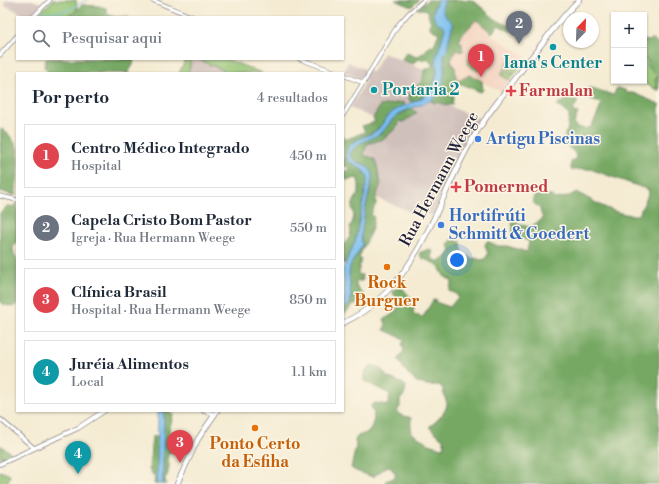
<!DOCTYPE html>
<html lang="pt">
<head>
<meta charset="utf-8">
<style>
	:root { --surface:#fff; --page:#f2f2f3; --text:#1f2937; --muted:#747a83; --line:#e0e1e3; --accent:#ea580c }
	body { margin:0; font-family:"Libre Bodoni",serif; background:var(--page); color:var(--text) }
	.controls { position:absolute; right:12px; top:12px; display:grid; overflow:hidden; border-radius:0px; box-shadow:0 1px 3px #0004 }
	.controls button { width:36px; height:36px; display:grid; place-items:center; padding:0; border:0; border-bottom:1px solid var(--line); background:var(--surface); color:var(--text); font:20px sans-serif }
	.compass { position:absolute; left:563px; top:12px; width:36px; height:36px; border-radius:50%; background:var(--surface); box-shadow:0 1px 3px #0004; rotate:23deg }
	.you { position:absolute; left:457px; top:260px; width:14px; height:14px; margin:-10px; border:3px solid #fff; border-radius:50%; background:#1a73e8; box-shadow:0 0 0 6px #1a73e833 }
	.badge { display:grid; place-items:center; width:26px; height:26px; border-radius:50%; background:var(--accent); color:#fff; font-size:13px; font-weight:700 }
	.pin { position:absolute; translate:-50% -33px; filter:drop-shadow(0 1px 2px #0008) }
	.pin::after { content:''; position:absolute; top:21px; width:14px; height:12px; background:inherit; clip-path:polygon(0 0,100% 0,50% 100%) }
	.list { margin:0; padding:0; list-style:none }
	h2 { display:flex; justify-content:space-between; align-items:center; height:52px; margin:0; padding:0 16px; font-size:17px }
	h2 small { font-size:13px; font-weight:400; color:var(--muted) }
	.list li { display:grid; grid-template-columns:26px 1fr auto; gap:12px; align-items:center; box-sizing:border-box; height:64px; margin:0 8px 8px; padding:0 8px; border:1px solid var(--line); border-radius:0px }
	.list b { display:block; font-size:15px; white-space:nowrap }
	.list p { margin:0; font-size:13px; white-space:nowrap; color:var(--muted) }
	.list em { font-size:13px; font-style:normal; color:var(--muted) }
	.icon { flex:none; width:22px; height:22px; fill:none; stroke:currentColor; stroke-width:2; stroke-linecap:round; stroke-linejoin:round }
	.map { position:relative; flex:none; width:659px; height:484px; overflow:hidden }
	.search { position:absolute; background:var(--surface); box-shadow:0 1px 3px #0004; left:16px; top:16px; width:328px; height:44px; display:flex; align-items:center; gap:10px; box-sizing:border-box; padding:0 14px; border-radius:0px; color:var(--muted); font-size:15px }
	.panel { position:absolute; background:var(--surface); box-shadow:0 1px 3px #0004; left:16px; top:72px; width:328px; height:340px; border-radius:0px }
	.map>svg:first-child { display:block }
</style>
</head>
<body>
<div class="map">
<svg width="659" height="484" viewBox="0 0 659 484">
	<rect width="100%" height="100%" fill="#fcf5e5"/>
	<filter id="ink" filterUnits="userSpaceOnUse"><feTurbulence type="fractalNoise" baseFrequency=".025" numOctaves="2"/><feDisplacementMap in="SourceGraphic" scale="8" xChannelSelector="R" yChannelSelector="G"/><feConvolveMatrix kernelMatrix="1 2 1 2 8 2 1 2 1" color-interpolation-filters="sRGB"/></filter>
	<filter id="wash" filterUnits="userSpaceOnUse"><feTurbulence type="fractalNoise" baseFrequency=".012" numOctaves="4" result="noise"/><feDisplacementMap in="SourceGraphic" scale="16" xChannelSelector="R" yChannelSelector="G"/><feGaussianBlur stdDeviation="0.9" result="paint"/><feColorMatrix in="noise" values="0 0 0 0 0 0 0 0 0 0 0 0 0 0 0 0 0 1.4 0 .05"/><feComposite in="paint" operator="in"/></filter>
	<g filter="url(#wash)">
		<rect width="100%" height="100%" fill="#f4ebd2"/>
		<polygon fill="#f4d3c0" points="476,20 480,22 493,36 527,57 501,92 470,75 460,80 456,78 455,69 451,61 454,53 458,50 464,49 461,48 459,41 462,35"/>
		<g fill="#d0c0bc">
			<polygon points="6,0 32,0 42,4 29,17 4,5"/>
			<polygon points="384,53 424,70 429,69 432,67 436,101 480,119 456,160 432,216 420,211 413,213 370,195 350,157 411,108 402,102 380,106 373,118 350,108 366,81 344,72 348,62 372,72"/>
			<polygon points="185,59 226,59 262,73 179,73"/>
		</g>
		<g fill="#93c272" stroke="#5a7256">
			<polygon points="53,0 76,0 77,9 73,14 70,14 67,17 36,16"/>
			<polygon points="644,57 648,60 647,66 657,75 657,79 655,81 657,90 640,81 644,81"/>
			<path d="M186,59h3c2,5 1,9 -1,14h-9z"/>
			<polygon points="197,59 226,59 262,73 230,73"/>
			<polygon points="469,59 477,65 479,62 482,64 478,71 468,65"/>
			<polygon points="510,59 521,66 515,74 509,71 508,69 505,68"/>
			<polygon points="504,69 506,72 514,75 509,80 501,75"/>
			<polygon points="0,471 10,475 7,484 0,484"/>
		</g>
		<g fill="#76a864" stroke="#4c6550">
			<polygon points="395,0 419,0 412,7"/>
			<polygon points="428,0 438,0 433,10 437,22 444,25 445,28 437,55 436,76 434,84 422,98 411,102 409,100 410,93 423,80 424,70 432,67 432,64 427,58 423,61 421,59 415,61 413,64 402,60 406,52 416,57 425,52 429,46 434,45 439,33 431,29 429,25 431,22 428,15 429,12 424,9 417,9"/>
			<path d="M445,0h27c15,10 20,21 39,26l1,5h-2l-12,-6 -6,8c-6,-4 -10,-10 -16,-13l-14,15 -3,6 3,2v5l2,2 -3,2 -3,-2c-5,2 -5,7 -7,11l4,7 1,10 4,2 10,-5 12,6 1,9 -2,2 -25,-10 -4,23h-5l-11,-3 -2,1 -3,-2 7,-7 6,-40 4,-4v-7l5,-19 -5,-6 -5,-4 -1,-8z"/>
			<polygon points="82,5 98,6 106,8 107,13 115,17 127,16 129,17 67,17 70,14 73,14 77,9"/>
			<polygon points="651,39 659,44 659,90 657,90 655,79 657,79 657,75 647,66 648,60 644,57 644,40 648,41"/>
			<polygon points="46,59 134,59 133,65 128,73 45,73 48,71 44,67"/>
			<path d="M588,88c9,0 16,5 26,7l2,-6 2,-1 7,2 2,3h6l26,11v380h-273l-1,-3 9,-3 2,-4 -7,-8 -3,1 -13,10 -17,-6 -5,-3 5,-22 -1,-6 3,-4 11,-4c5,-10 7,-16 2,-26l4,-3 13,2 2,-11 -26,-13c-2,-8 3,-11 8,-16l9,3 6,9 17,7 2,2 -1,7 -3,5h-2v9l-3,4 5,5 7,1 2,1c-1,18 2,16 16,24l2,2 13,4 2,-1v-7l-15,-13c7,-5 17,-14 18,-23 0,-3 -4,-9 -4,-15l-4,-4c-25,2 -28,-7 -41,-25l3,-6 3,-3 -2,-8 3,-2 -1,-2 -20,-9 2,-6 -2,-5c9,-4 15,-9 15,-19l-5,-5 -1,-4 7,-6 15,18 -2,9 3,3 7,2 10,-17 3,-1 -1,3 15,5 8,-10 -3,-4 -6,-2 3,-10 -8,-5 -6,-11 -16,-7 -3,-5 10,-4 4,3 -2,4c6,10 17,2 20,-6l-3,-6 4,-4 9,2 1,10 10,7 4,-1 4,2 5,-1 3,-5 -3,-9 2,-4 11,5h9l20,6 2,-11 -17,-5 1,-8 -1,-5 4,-2 5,4 9,2 13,-8 -4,-12 -7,-5 2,-6 16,-1 5,4 12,-2 10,-5c19,11 39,24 62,23 3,-9 8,-15 10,-25l-59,-21 -19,1v-8l5,-4 -1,-5 -10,-9v-11l2,-1 2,-15v-2l-12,-10 3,-3 4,1v-3c4,-2 10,-2 14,1l-5,9v2l5,1 -4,10 2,4 10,2 5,-2c4,-8 9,-16 10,-24l-15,-6 -1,-3z"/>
			<path d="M402,102l3,2 -18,12 -5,8 -7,7 -22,11 -7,11 6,11c8,3 12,7 16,14l-13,64 -11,22 -1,-1v-18c6,-6 9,-10 7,-19 4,-5 5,-12 2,-18l2,-7 5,-8v-10l-2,-5 -11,2 -3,-3v-5l8,-3 -5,-3 -3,1v-32l4,4 18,-7 -3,-6 13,-4 -2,-4 7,-12z"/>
			<path d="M412,108l5,5 -14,9 -3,-1 -3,6 -13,12 -17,5 -3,10c3,4 8,2 11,6 4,6 2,16 6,23l-5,14v7l-5,10 3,4c-2,14 -9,26 -15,39l2,3 -3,13 2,2h2l1,4 -1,2h-6v5l10,12 -3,3h-3l-4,3h-3l-3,5 -7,6v-5l7,-7 1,-6 -2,-22 1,-9 12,-20 -1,-11 4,-25 7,-28 -8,-18 -11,-3 -3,-4 1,-6 5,-6 25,-12 15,-17z"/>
			<path d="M1,129c6,2 14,13 16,19 2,6 0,42 -2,48l-15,-5z"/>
			<path d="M17,203v41l-3,1c-2,5 0,9 3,14v45l-4,3 -11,-3 -2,-2v-89l8,-8 4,2z"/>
			<path d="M164,411h5l4,4 -5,21 2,10 3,3 -1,3h-3c-2,5 -1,8 0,13 0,3 -1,8 -2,11l-2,2 1,6h-3v-30z"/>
			<polygon points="158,436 158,484 154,484 155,477 149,470 152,437"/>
			<polygon points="0,445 13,454 1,459 0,458"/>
		</g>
		<g fill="#79bff0" stroke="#4e7096">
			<path d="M438,0h7c-7,13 1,15 8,24l-5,19v7l-4,5c0,13 2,27 -5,38 -8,12 -32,14 -43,23 -6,4 -9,12 -14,16 -10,9 -30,9 -32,25 8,9 18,4 23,18l-8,35 -4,25 1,11 -12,20 -1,8 2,23 -1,6 -7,7v-7l2,-7 -2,-27 12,-27 13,-64 -4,-7 -17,-11c-4,-21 17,-20 29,-29 7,-6 10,-15 18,-20 9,-6 19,-8 28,-13 8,-5 14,-16 15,-26 0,-6 -2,-11 0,-18 3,-9 6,-17 8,-26 -2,-4 -4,-3 -8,-6 -7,-6 -3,-15 1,-22z"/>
			<polygon points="158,411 164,411 163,454 163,484 158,484 157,478"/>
		</g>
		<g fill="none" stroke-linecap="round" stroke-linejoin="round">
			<polyline stroke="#79bff0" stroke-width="1" points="40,12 61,12 70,9 87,0"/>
		</g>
	</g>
	<g filter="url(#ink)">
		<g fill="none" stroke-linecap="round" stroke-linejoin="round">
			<g stroke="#8b8686" stroke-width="5">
				<g id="tertiary">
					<polyline points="152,0 193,17"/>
					<polyline points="33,17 50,0"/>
					<polyline points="0,55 17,36"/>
					<polyline points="300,59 338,73"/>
					<polyline points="343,75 364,83"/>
					<polyline points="368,75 398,25 409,13 424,0"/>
					<polyline points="343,115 367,77"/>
					<polyline points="0,196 17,200"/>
					<polyline points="0,419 34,448"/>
				</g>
			</g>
			<g stroke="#8b8686" stroke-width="5.5">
				<g id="secondary">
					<polyline points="204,411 215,414"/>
					<polyline points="0,464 78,428 104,411"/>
				</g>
			</g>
			<g stroke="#8b8686" stroke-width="6">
				<g id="primary">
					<path d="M343,323c73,-34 90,-112 125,-176 16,-30 39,-57 59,-84 17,-21 32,-44 52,-63"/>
					<polyline points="177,484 198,439 217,411"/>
				</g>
			</g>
			<use href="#tertiary" stroke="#fff" stroke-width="3.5"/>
			<use href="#secondary" stroke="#fff" stroke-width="4"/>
			<use href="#primary" stroke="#fff" stroke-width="4.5"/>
		</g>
	</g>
	<g fill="#0f9aa8" stroke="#fcf5e5" stroke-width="1.5">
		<circle cx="553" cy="47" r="4"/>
		<circle cx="374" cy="90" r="4"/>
	</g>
	<g fill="#e0444e" stroke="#fcf5e5" stroke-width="1.5">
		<path d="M509 85h4v4h4v4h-4v4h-4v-4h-4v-4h4z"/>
		<path d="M454 181h4v4h4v4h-4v4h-4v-4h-4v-4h4z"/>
	</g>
	<g fill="#3f7fe0" stroke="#fcf5e5" stroke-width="1.5">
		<circle cx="478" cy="139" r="4"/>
		<circle cx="441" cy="225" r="4"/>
	</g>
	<g fill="#e8710a" stroke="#fcf5e5" stroke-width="1.5">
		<circle cx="387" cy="267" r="4"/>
		<circle cx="255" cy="428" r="4"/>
	</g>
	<g text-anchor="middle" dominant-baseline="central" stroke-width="3" stroke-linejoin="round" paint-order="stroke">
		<g font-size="16" font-weight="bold" fill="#0d838f" stroke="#fcf5e5">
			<text x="553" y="63">Iana's Center</text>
			<text x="382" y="90" text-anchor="start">Portaria 2</text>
		</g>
		<g font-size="16" font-weight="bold" fill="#be3a42" stroke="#fcf5e5" text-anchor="start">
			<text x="519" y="91">Farmalan</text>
			<text x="464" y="187">Pomermed</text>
		</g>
		<g font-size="16" font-weight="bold" fill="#366cbe" stroke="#fcf5e5" text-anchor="start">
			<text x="486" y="139">Artigu Piscinas</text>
			<text x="449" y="216">Hortifrúti<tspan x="449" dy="18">Schmitt &amp; Goedert</tspan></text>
		</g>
		<g font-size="16" fill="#22223b" stroke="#fcf5e5">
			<text transform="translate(439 179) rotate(-62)">Rua Hermann Weege</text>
		</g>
		<g font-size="16" font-weight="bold" fill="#c56008" stroke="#fcf5e5">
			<text x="387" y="283">Rock<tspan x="387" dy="18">Burguer</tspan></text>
			<text x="255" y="444">Ponto Certo<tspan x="255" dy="18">da Esfiha</tspan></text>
		</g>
	</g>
</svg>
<div class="controls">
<button>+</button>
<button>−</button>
</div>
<svg class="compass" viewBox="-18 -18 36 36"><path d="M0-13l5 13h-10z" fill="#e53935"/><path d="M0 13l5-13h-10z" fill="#747a83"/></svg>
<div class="you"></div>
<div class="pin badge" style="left:481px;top:77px;background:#e0444e">1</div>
<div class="pin badge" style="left:519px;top:44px;background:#6b7280">2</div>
<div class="pin badge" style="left:180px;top:463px;background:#e0444e">3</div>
<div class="pin badge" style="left:78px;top:474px;background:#0f9aa8">4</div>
<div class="search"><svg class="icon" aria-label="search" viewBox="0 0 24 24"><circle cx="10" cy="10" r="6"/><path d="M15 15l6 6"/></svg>Pesquisar aqui</div>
<section class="panel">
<h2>Por perto<small>4 resultados</small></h2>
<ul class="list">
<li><span class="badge" style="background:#e0444e">1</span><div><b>Centro Médico Integrado</b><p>Hospital</p></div><em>450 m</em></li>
<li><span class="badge" style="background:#6b7280">2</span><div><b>Capela Cristo Bom Pastor</b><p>Igreja · Rua Hermann Weege</p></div><em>550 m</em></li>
<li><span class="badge" style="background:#e0444e">3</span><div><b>Clínica Brasil</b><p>Hospital · Rua Hermann Weege</p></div><em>850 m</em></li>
<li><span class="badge" style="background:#0f9aa8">4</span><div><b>Juréia Alimentos</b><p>Local</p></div><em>1.1 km</em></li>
</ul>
</section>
</div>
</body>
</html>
